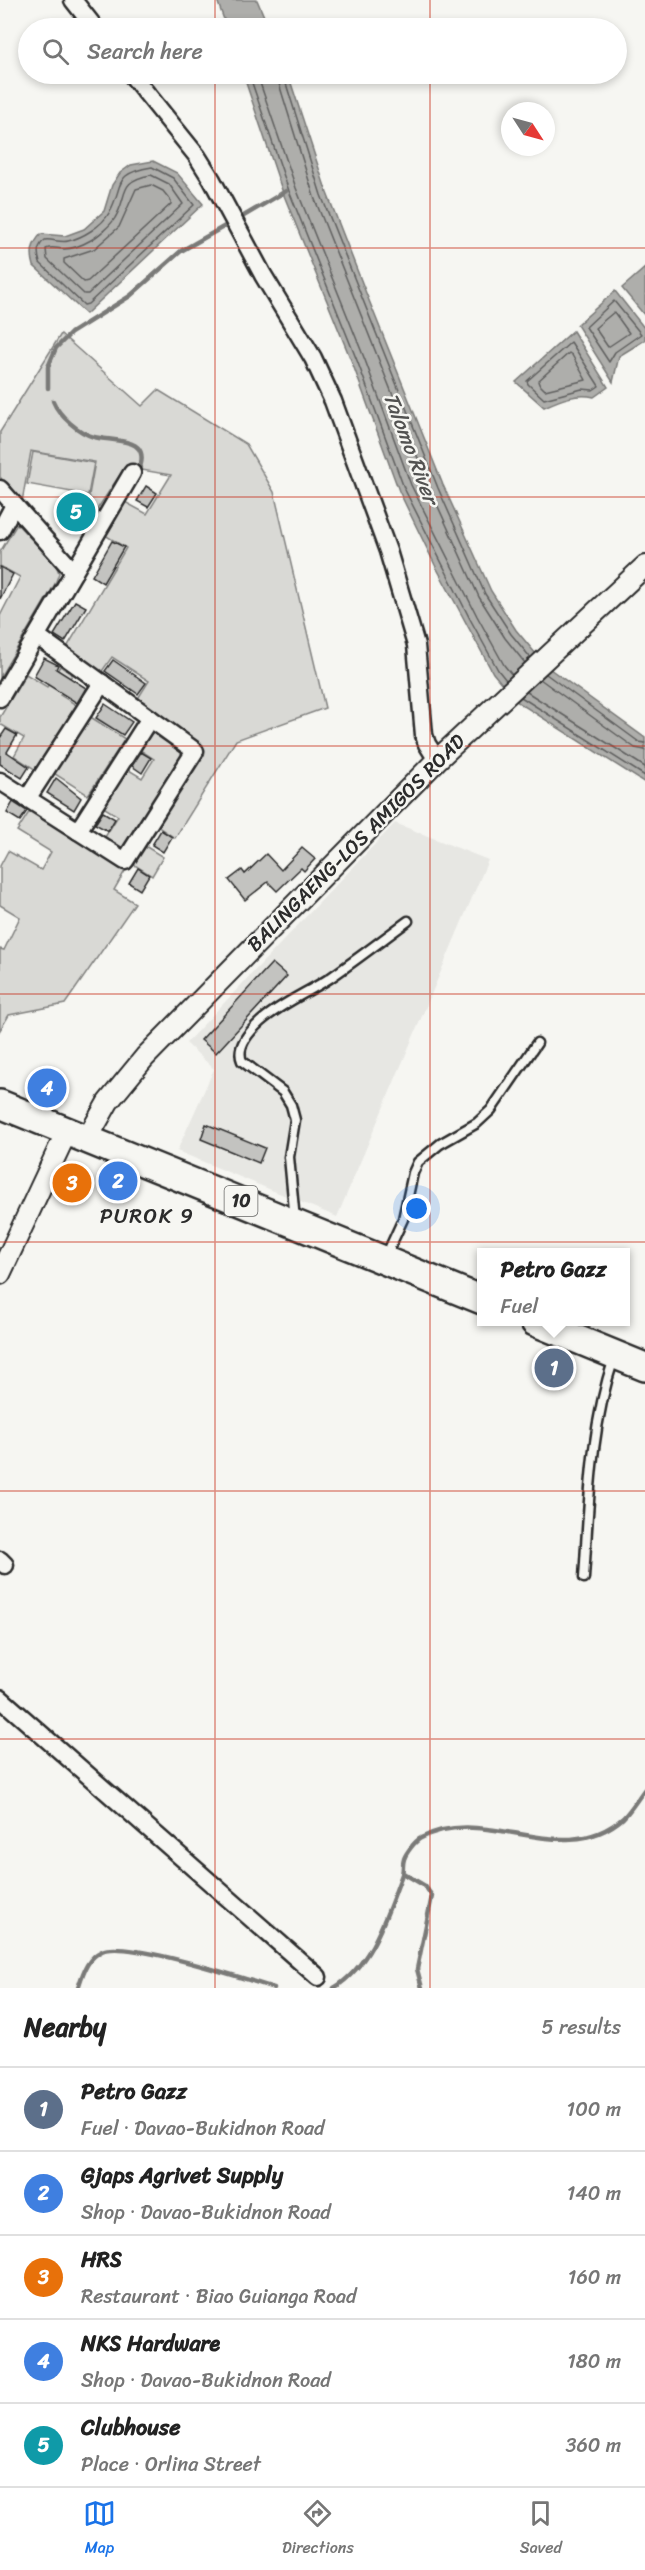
<!DOCTYPE html>
<html lang="en">
<head>
<meta charset="utf-8">
<style>
	:root { --surface:#fff; --page:#f2f2f2; --text:#222; --muted:#767676; --line:#e0e0e0; --accent:#1a73e8 }
	body { margin:0; font-family:Sriracha,sans-serif; background:var(--page); color:var(--text) }
	.compass { position:absolute; left:501px; top:102px; width:54px; height:54px; border-radius:50%; background:var(--surface); box-shadow:0 3px 9px #0003; rotate:126deg }
	.you { position:absolute; left:417px; top:1209px; width:21px; height:21px; margin:-15px; border:4px solid #fff; border-radius:50%; background:#1a73e8; box-shadow:0 0 0 9px #1a73e833 }
	.badge { display:grid; place-items:center; width:39px; height:39px; border-radius:50%; background:var(--accent); color:#fff; font-size:20px; font-weight:700 }
	.pin { position:absolute; translate:-50% -50%; border:3px solid #fff; box-shadow:0 2px 6px #0006 }
	.popup { position:absolute; left:477px; top:1248px; width:153px; height:78px; box-sizing:border-box; display:grid; place-content:center; border-radius:0px; background:var(--surface); filter:drop-shadow(0 2px 4px #0005); font-size:20px; white-space:nowrap; color:var(--muted) }
	.popup b { font-size:22px; color:var(--text) }
	.popup::after { content:''; position:absolute; left:50%; top:100%; margin-left:-12px; border:12px solid transparent; border-top-color:var(--surface) }
	.list { margin:0; padding:0; list-style:none }
	h2 { display:flex; justify-content:space-between; align-items:center; height:78px; margin:0; padding:0 24px; font-size:26px }
	h2 small { font-size:20px; font-weight:400; color:var(--muted) }
	.list li { display:grid; grid-template-columns:39px 1fr auto; gap:18px; align-items:center; box-sizing:border-box; height:84px; padding:0 24px; border-top:2px solid var(--line) }
	.list b { display:block; font-size:22px; white-space:nowrap }
	.list p { margin:0; font-size:20px; white-space:nowrap; color:var(--muted) }
	.list em { font-size:20px; font-style:normal; color:var(--muted) }
	.icon { flex:none; width:33px; height:33px; fill:none; stroke:currentColor; stroke-width:2; stroke-linecap:round; stroke-linejoin:round }
	.map { position:relative; flex:none; width:645px; height:1988px; overflow:hidden }
	.search { position:absolute; background:var(--surface); box-shadow:0 3px 9px #0003; left:18px; right:18px; top:18px; height:66px; display:flex; align-items:center; gap:15px; box-sizing:border-box; padding:0 21px; border-radius:33px; color:var(--muted); font-size:22px }
	.sheet { height:498px; background:var(--surface) }
	nav { display:flex; justify-content:space-around; align-items:center; box-sizing:border-box; height:84px; border-top:2px solid var(--line); background:var(--surface); font-size:16px; color:var(--muted) }
	nav a { display:grid; justify-items:center; gap:3px }
	nav .on { color:var(--accent) }
	.map>svg:first-child { display:block }
</style>
</head>
<body>
<div class="map">
<svg width="645" height="1988" viewBox="0 0 645 1988">
	<rect width="100%" height="100%" fill="#f6f6f2"/>
	<filter id="ink" filterUnits="userSpaceOnUse"><feTurbulence type="fractalNoise" baseFrequency=".0167" numOctaves="2"/><feDisplacementMap in="SourceGraphic" scale="12" xChannelSelector="R" yChannelSelector="G"/><feConvolveMatrix kernelMatrix="1 2 1 2 8 2 1 2 1" color-interpolation-filters="sRGB"/></filter>
	<g filter="url(#ink)">
		<polygon fill="#e7e7e3" points="395,823 488,860 337,1217 177,1151 214,1069 186,1043"/>
		<g fill="#d9d9d5" stroke="#828280" stroke-width="1.5">
			<polygon points="61,334 142,406 158,390 246,444 274,492 325,708 236,740 175,838 157,826 204,749 137,700 149,681 112,657 100,674 66,649 126,548 105,535 125,502 147,514 171,475 125,467 96,511 89,495 95,462 31,451 22,502 0,477 0,432"/>
			<polygon points="33,452 94,463 88,495 27,484"/>
			<polygon points="17,524 56,565 59,573 55,584 0,677 0,616 20,577 0,566 0,552"/>
			<polygon points="60,666 72,675 60,695 78,706 36,770 14,756 24,738 0,724 0,717 26,674 47,687"/>
			<polygon points="89,716 125,739 88,795 52,772"/>
			<polygon points="148,730 183,753 123,848 105,837 118,816 100,805 124,767 142,778 154,759 137,748"/>
			<polygon points="31,809 125,871 114,890 135,903 65,1004 9,1015 0,1030 0,949 4,950 20,917 0,905 0,866 8,851 41,870 51,852 17,831"/>
			<polygon points="145,846 163,857 152,876 133,864"/>
		</g>
		<g fill="#aeaeab" stroke="#7a7a78" stroke-width="1.5">
			<polygon points="217,0 257,0 269,28 227,28"/>
			<polygon points="243,74 288,74 327,193 366,293 443,485 491,591 516,630 546,666 645,738 645,783 516,701 493,673 435,565 399,491 353,365 283,193"/>
			<path d="M153,161l24,12 26,31 -117,110 -52,-48c-4,-14 -2,-22 7,-32l24,2 19,-7 20,-18 8,-26 8,-12 11,-8z"/>
			<polygon points="645,268 645,316 622,288"/>
			<polygon points="615,291 645,329 645,340 619,356 613,382 577,325"/>
			<path d="M573,331l35,56 -14,10c-18,-4 -34,3 -50,10l-28,-25z"/>
		</g>
		<g fill="none" stroke-linecap="round" stroke-linejoin="round">
			<g stroke="#5f5f5e" stroke-width="1.5">
				<polyline points="249,74 289,191 358,363 404,488 470,619 498,670 506,680"/>
				<polyline points="257,74 296,188 365,360 411,485 477,616 504,665 512,675"/>
				<polyline points="276,74 314,197 431,491 479,597 505,638 525,663"/>
				<polyline points="283,74 321,195 438,488 485,594 511,634 530,657"/>
				<path d="M152,167l21,11 21,27 -106,99 -4,1 -44,-42c-3,-10 -3,-17 5,-23 7,-1 16,3 23,1 14,-3 34,-15 41,-28 16,-28 2,-39 43,-46z"/>
				<path d="M151,175l18,9 14,20 -95,90h-4l-37,-35 -1,-10c7,-3 11,0 18,0 8,0 20,-5 27,-9 7,-4 20,-15 24,-22 14,-23 2,-37 36,-43z"/>
				<polygon points="151,185 163,191 171,201 171,204 88,281 84,282 64,263 64,259 94,249 119,227 136,189"/>
				<polygon points="614,301 641,334 615,352 609,362 586,327"/>
				<polygon points="614,312 629,333 608,347 595,328"/>
				<polygon points="571,342 599,386 593,390 582,389 544,399 528,384 527,381"/>
				<polygon points="569,353 572,355 586,380 545,390 539,384 538,381"/>
				<polyline points="546,674 639,742 645,743"/>
				<polyline points="540,679 635,748 645,750"/>
				<polyline points="527,692 645,767"/>
				<polyline points="521,697 645,776"/>
			</g>
			<g stroke="#7a7a78" stroke-width="4.5">
				<polyline points="242,217 286,191"/>
				<polyline points="48,388 48,367 56,348 71,333 130,296 181,251 225,226"/>
				<path d="M53,401c6,15 26,32 41,36 20,5 58,-1 45,33"/>
				<polyline points="403,1873 425,1886 432,1896 417,1969 422,1988"/>
				<path d="M78,1988c5,-15 9,-30 24,-37 23,-11 144,28 172,37"/>
				<path d="M334,1988c38,-23 52,-72 67,-111 3,-6 1,-12 3,-18 2,-6 11,-18 17,-21 64,-35 142,33 202,-20 8,-8 15,-20 22,-29"/>
			</g>
		</g>
		<g fill="#c3c3c0" stroke="#2b2b2b" stroke-width="1.5">
			<polygon points="146,486 157,493 148,507 137,501"/>
			<polygon points="86,497 93,514 65,526 58,510"/>
			<polygon points="112,541 124,547 103,583 92,576"/>
			<polygon points="0,567 13,574 0,599"/>
			<polygon points="75,601 86,607 65,642 54,635"/>
			<polygon points="44,658 58,665 56,669 86,688 77,703 34,676"/>
			<polygon points="113,660 146,683 138,694 105,671"/>
			<polygon points="105,704 132,722 123,735 96,718"/>
			<polygon points="6,729 17,735 7,752 29,767 22,778 0,764 0,738"/>
			<polygon points="141,752 151,758 142,773 132,766"/>
			<polygon points="56,778 81,798 74,810 47,793"/>
			<polygon points="13,802 27,811 20,821 7,813"/>
			<polygon points="103,812 115,819 108,831 95,824"/>
			<polygon points="161,830 172,837 163,852 152,845"/>
			<polygon points="302,848 315,859 304,871 301,868 277,891 268,882 245,900 229,880 242,870 245,874 266,854 281,870"/>
			<polygon points="138,868 149,875 140,890 129,883"/>
			<polygon points="272,963 287,976 216,1053 201,1040"/>
			<polygon points="206,1124 265,1148 259,1163 201,1139"/>
		</g>
		<g fill="none" stroke-linecap="round" stroke-linejoin="round">
			<g stroke="#2b2b2b" stroke-width="13">
				<g id="service">
					<path d="M295,1220l-6,-63 6,-37 -4,-15 -8,-13 -41,-31c-6,-14 7,-29 18,-39 20,-18 47,-29 70,-44 26,-18 52,-38 78,-57"/>
					<polyline points="386,1256 403,1219 413,1173 418,1162 440,1144 477,1123 491,1110 537,1043"/>
					<path d="M584,1578c5,-74 6,-149 30,-220"/>
				</g>
			</g>
			<g stroke="#2b2b2b" stroke-width="21">
				<g id="minor">
					<polyline points="73,0 95,28"/>
					<polyline points="131,74 197,156 212,180 263,275 313,358 333,401 388,551 416,645 424,735 427,744 437,760"/>
					<polyline points="0,489 74,572"/>
					<polyline points="0,531 14,505"/>
					<polyline points="0,698 132,473"/>
					<polyline points="0,781 125,861 195,751 37,636"/>
					<polyline points="27,799 102,683"/>
					<polyline points="78,831 150,718"/>
					<polyline points="0,1560 5,1565"/>
					<polyline points="0,1698 318,1977"/>
				</g>
			</g>
			<g stroke="#2b2b2b" stroke-width="24">
				<g id="tertiary">
					<polyline points="87,1139 108,1102 145,1057 437,760 645,566"/>
					<polyline points="0,1274 67,1131"/>
				</g>
			</g>
			<g stroke="#2b2b2b" stroke-width="32">
				<g id="trunk">
					<polyline points="0,1104 482,1300"/>
					<polyline points="535,1322 645,1367"/>
				</g>
			</g>
			<use href="#service" stroke="#f6f6f2" stroke-width="8"/>
			<use href="#minor" stroke="#f6f6f2" stroke-width="16"/>
			<use href="#tertiary" stroke="#f6f6f2" stroke-width="20"/>
			<use href="#trunk" stroke="#f6f6f2" stroke-width="27"/>
		</g>
	</g>
	<path fill="none" stroke="#c8321e" stroke-width="1.5" stroke-opacity="0.55" d="M215,0v28M430,0v28M215,74v1914M430,74v1914M0,248h645M0,497h645M0,746h645M0,994h645M0,1242h645M0,1491h645M0,1739h645"/>
	<g text-anchor="middle" dominant-baseline="central" stroke-width="5" stroke-linejoin="round" paint-order="stroke">
		<rect fill="#f6f6f2" stroke="#686867" stroke-width="1.5" x="224.5" y="1186" width="33" height="30" rx="4.5"/>
		<g font-size="18" font-weight="bold" fill="#2b2b2b">
			<text x="241" y="1201">10</text>
		</g>
		<g font-size="20" fill="#2b2b2b" stroke="#f6f6f2">
			<text transform="translate(356 843) rotate(-45)">BALINGAENG-LOS AMIGOS ROAD</text>
		</g>
		<g font-size="21" font-style="italic" fill="#525251" stroke="#f6f6f2">
			<text transform="translate(411 448) rotate(69)">Talomo River</text>
		</g>
		<g font-size="21" letter-spacing="1.5" fill="#2b2b2b" stroke="#f6f6f2">
			<text x="147" y="1216">PUROK 9</text>
		</g>
	</g>
</svg>
<svg class="compass" viewBox="-18 -18 36 36"><path d="M0-13l5 13h-10z" fill="#e53935"/><path d="M0 13l5-13h-10z" fill="#767676"/></svg>
<div class="you"></div>
<div class="pin badge" style="left:554px;top:1368px;background:#5c6f8a">1</div>
<div class="popup"><b>Petro Gazz</b>Fuel</div>
<div class="pin badge" style="left:118px;top:1181px;background:#3f7fe0">2</div>
<div class="pin badge" style="left:72px;top:1183px;background:#e8710a">3</div>
<div class="pin badge" style="left:47px;top:1088px;background:#3f7fe0">4</div>
<div class="pin badge" style="left:76px;top:512px;background:#0f9aa8">5</div>
<div class="search"><svg class="icon" aria-label="search" viewBox="0 0 24 24"><circle cx="10" cy="10" r="6"/><path d="M15 15l6 6"/></svg>Search here</div>
</div>
<section class="sheet">
<h2>Nearby<small>5 results</small></h2>
<ul class="list">
<li><span class="badge" style="background:#5c6f8a">1</span><div><b>Petro Gazz</b><p>Fuel · Davao-Bukidnon Road</p></div><em>100 m</em></li>
<li><span class="badge" style="background:#3f7fe0">2</span><div><b>Gjaps Agrivet Supply</b><p>Shop · Davao-Bukidnon Road</p></div><em>140 m</em></li>
<li><span class="badge" style="background:#e8710a">3</span><div><b>HRS</b><p>Restaurant · Biao Guianga Road</p></div><em>160 m</em></li>
<li><span class="badge" style="background:#3f7fe0">4</span><div><b>NKS Hardware</b><p>Shop · Davao-Bukidnon Road</p></div><em>180 m</em></li>
<li><span class="badge" style="background:#0f9aa8">5</span><div><b>Clubhouse</b><p>Place · Orlina Street</p></div><em>360 m</em></li>
</ul>
</section>
<nav>
<a class="on"><svg class="icon" aria-label="map" viewBox="0 0 24 24"><path d="M3 6l6-2 6 2 6-2v14l-6 2-6-2-6 2zM9 4v14M15 6v14"/></svg>Map</a>
<a><svg class="icon" aria-label="directions" viewBox="0 0 24 24"><path d="M12 3l9 9-9 9-9-9zM9 14v-3h6M13 9l2 2-2 2"/></svg>Directions</a>
<a><svg class="icon" aria-label="saved" viewBox="0 0 24 24"><path d="M7 4h10v16l-5-4-5 4z"/></svg>Saved</a>
</nav>
</body>
</html>
